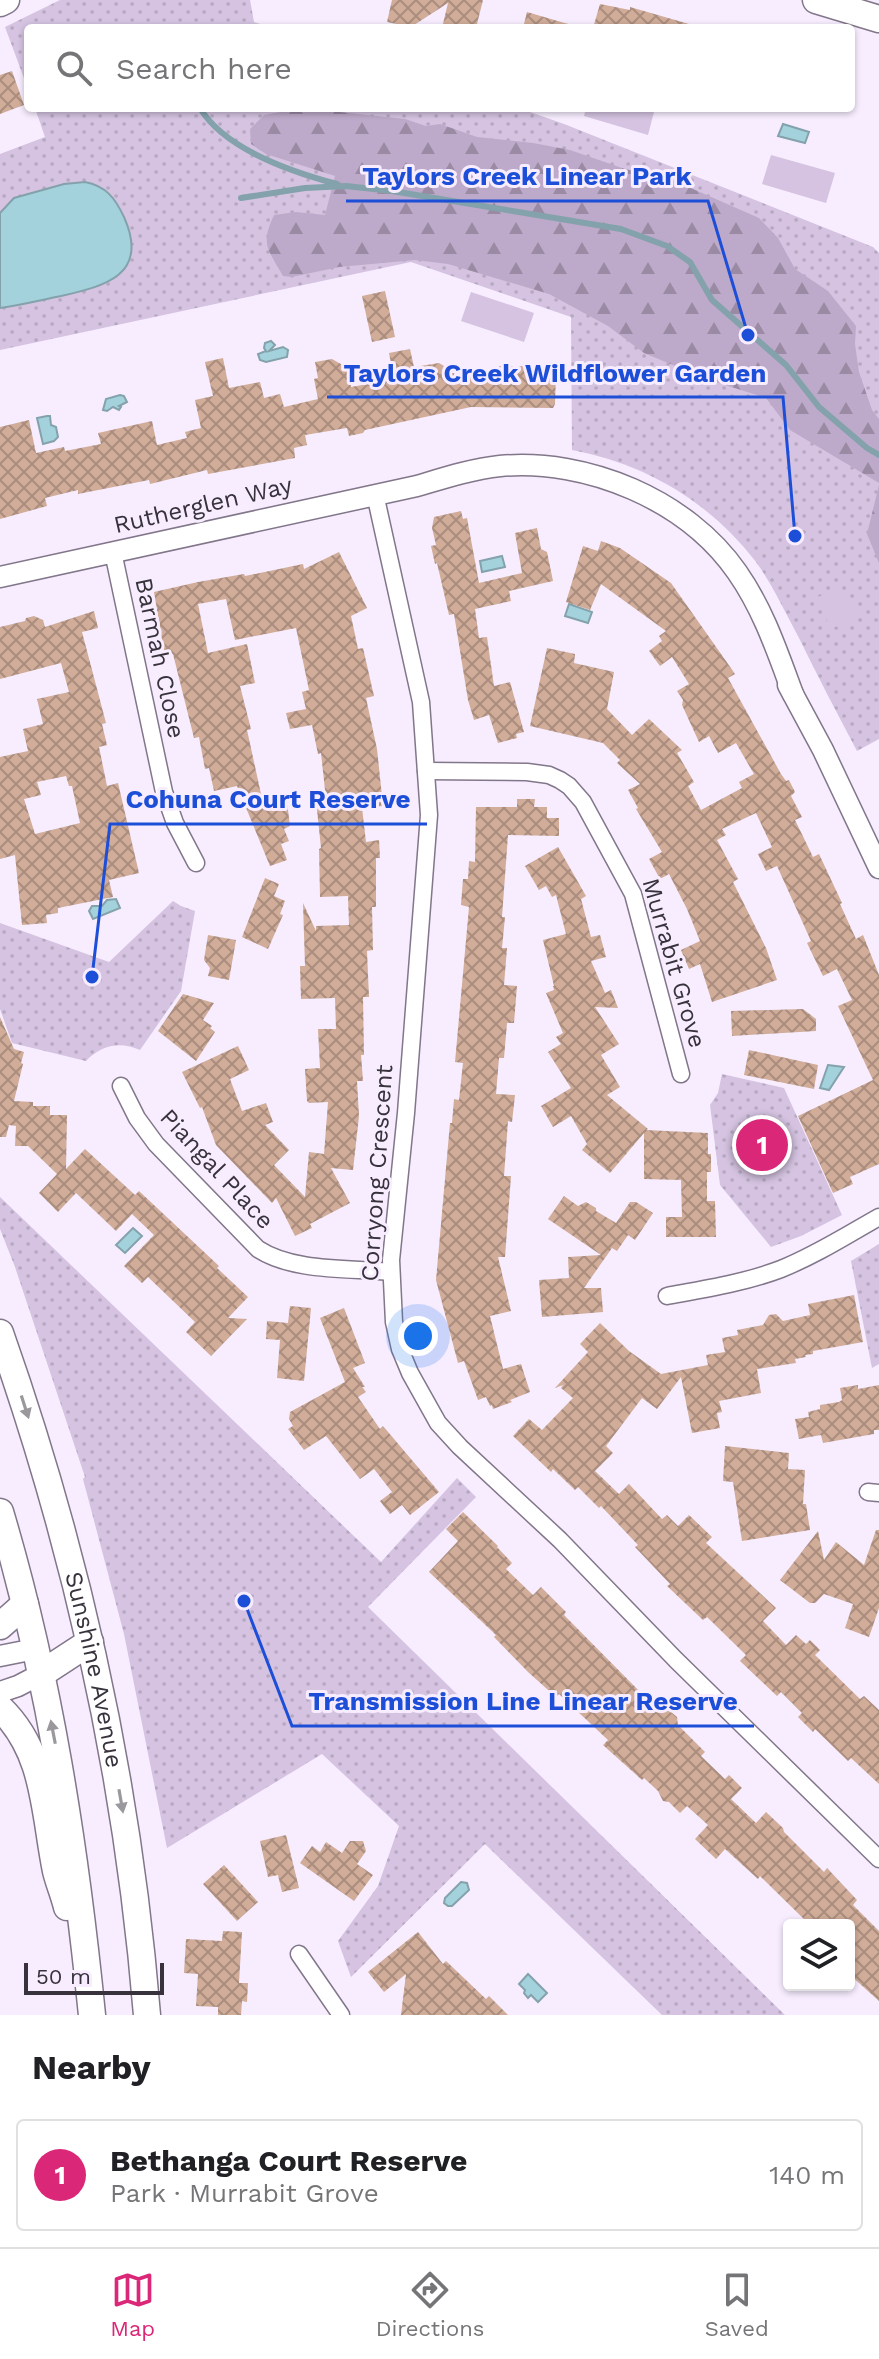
<!DOCTYPE html>
<html lang="en">
<head>
<meta charset="utf-8">
<style>
	:root { --surface:#fff; --page:#f2f2f2; --text:#202124; --muted:#757577; --line:#e0e0e0; --accent:#db2777 }
	body { margin:0; font-family:"Work Sans",sans-serif; background:var(--page); color:var(--text) }
	.controls { position:absolute; right:24px; bottom:24px; display:grid; overflow:hidden; border-radius:8px; box-shadow:0 2px 6px #0004 }
	.controls button { width:72px; height:72px; display:grid; place-items:center; padding:0; border:0; border-bottom:2px solid var(--line); background:var(--surface); color:var(--text); font:40px sans-serif }
	.scale { position:absolute; left:24px; bottom:20px; width:140px; box-sizing:border-box; padding-left:8px; border:4px solid #37323b; border-top:0; font-size:22px; line-height:28px; white-space:nowrap; color:#37323b; -webkit-text-stroke:6px #f7edff; paint-order:stroke }
	.you { position:absolute; left:418px; top:1336px; width:28px; height:28px; margin:-20px; border:6px solid #fff; border-radius:50%; background:#1a73e8; box-shadow:0 0 0 12px #1a73e833 }
	.badge { display:grid; place-items:center; width:52px; height:52px; border-radius:50%; background:var(--accent); color:#fff; font-size:26px; font-weight:700 }
	.pin { position:absolute; translate:-50% -50%; border:4px solid #fff; box-shadow:0 2px 8px #0006 }
	.list { margin:0; padding:0; list-style:none }
	h2 { display:flex; justify-content:space-between; align-items:center; height:104px; margin:0; padding:0 32px; font-size:34px }
	h2 small { font-size:26px; font-weight:400; color:var(--muted) }
	.list li { display:grid; grid-template-columns:52px 1fr auto; gap:24px; align-items:center; box-sizing:border-box; height:112px; margin:0 16px 16px; padding:0 16px; border:2px solid var(--line); border-radius:8px }
	.list b { display:block; font-size:30px; white-space:nowrap }
	.list p { margin:0; font-size:26px; white-space:nowrap; color:var(--muted) }
	.list em { font-size:26px; font-style:normal; color:var(--muted) }
	.icon { flex:none; width:44px; height:44px; fill:none; stroke:currentColor; stroke-width:2; stroke-linecap:round; stroke-linejoin:round }
	.map { position:relative; flex:none; width:879px; height:2015px; overflow:hidden }
	.search { position:absolute; background:var(--surface); box-shadow:0 2px 6px #0004; left:24px; right:24px; top:24px; height:88px; display:flex; align-items:center; gap:20px; box-sizing:border-box; padding:0 28px; border-radius:8px; color:var(--muted); font-size:30px }
	.sheet { height:232px; background:var(--surface) }
	nav { display:flex; justify-content:space-around; align-items:center; box-sizing:border-box; height:112px; border-top:2px solid var(--line); background:var(--surface); font-size:22px; color:var(--muted) }
	nav a { display:grid; justify-items:center; gap:4px }
	nav .on { color:var(--accent) }
	.map>svg:first-child { display:block }
</style>
</head>
<body>
<div class="map">
<svg width="879" height="2015" viewBox="0 0 879 2015">
	<defs>
		<pattern id="green-dots" width="8" height="8" patternUnits="userSpaceOnUse" patternTransform="scale(2)"><rect width="8" height="8" fill="#d5c3e1"/><path d="M2 2h.1M6 6h.1" fill="none" stroke="#b7a8c2" stroke-width="1.8" stroke-linecap="round"/></pattern>
		<pattern id="forest-firs" width="22" height="20" patternUnits="userSpaceOnUse" patternTransform="scale(2)"><rect width="22" height="20" fill="#bda9c9"/><path d="M5 1l3.5 6h-7zM16 11l3.5 6h-7z" fill="#9a8aa4"/></pattern>
		<pattern id="building-cross-hatch" width="8" height="8" patternUnits="userSpaceOnUse" patternTransform="scale(2)"><rect width="8" height="8" fill="#d0ac99"/><path d="M0 0l8 8M0 8l8-8" fill="none" stroke="#aa8d7e"/></pattern>
	</defs>
	<rect width="100%" height="100%" fill="#f7edff"/>
	<g fill="url(#green-dots)">
		<polygon points="60,0 250,0 254,22 273,28 28,28 28,89 5,27"/>
		<path d="M35,108h484l45,16 309,123 6,6v486l-22,12c-20,-38 -40,-76 -59,-115 -13,-24 -26,-52 -42,-74 -46,-60 -110,-98 -184,-112l-1,-133 -160,-55 -411,88v-196l45,-17z"/>
		<path d="M173,901l8,5 14,5 -14,80 -41,59c-20,-9 -39,-5 -54,11l-74,-18 -12,-34v-86l109,39z"/>
		<polygon points="722,1074 784,1088 842,1215 801,1236 771,1247 720,1185 710,1105 718,1093"/>
		<polygon points="0,1197 381,1562 457,1478 476,1497 368,1607 785,2015 662,2015 485,1844 351,1977 338,1941 378,1886 399,1826 322,1754 167,1848 124,1634 83,1479 85,1477 15,1267 0,1229"/>
		<polygon points="879,1244 879,1364 872,1368 851,1261"/>
	</g>
	<g fill="url(#forest-firs)">
		<path d="M302,108l103,11 21,7 14,-2 37,13 56,6 37,7 55,19 43,9 91,40 19,20 17,31 33,22 28,35 -1,18 4,28 13,38 7,9v64l-89,-53 -24,-32 -57,-18 -65,-27 -36,-27 -59,-32 -101,-30 -33,-4 -76,7 -47,10 -9,-1c-15,-27 -23,-31 -9,-61l22,-3 29,3 10,-39 -69,-22 -15,-10 -1,-15 14,-14z"/>
		<polygon points="879,485 879,563 867,534"/>
	</g>
	<g fill="#d5c3e1">
		<polygon points="586,108 655,108 648,135 584,116"/>
		<polygon points="771,155 835,173 826,203 762,184"/>
		<polygon points="471,292 534,313 524,342 461,321"/>
		<polygon points="838,588 849,609 854,607 858,619 852,619 831,629 816,598"/>
	</g>
	<g fill="#a4d2dc" stroke="#83a2ac" stroke-width="2">
		<polygon points="783,124 809,132 805,143 778,136"/>
		<path d="M85,182c21,4 30,16 39,35 26,58 -19,69 -63,79 -20,4 -40,9 -61,12v-95l14,-15 50,-14z"/>
		<polygon points="271,341 275,345 269,351 283,347 288,350 287,357 266,362 260,360 258,354 266,351 264,348 265,343"/>
		<polygon points="120,395 124,396 127,402 119,406 121,407 119,410 113,407 107,411 103,410 106,399"/>
		<polygon points="47,416 50,416 51,425 56,427 58,437 54,441 43,444 37,418"/>
		<polygon points="502,556 505,567 482,572 480,561"/>
		<polygon points="569,604 592,612 588,623 565,616"/>
		<polygon points="116,899 120,908 93,919 89,911 92,906 102,906 107,900"/>
		<polygon points="828,1065 844,1067 829,1090 820,1088"/>
		<polygon points="133,1228 142,1236 125,1253 116,1245"/>
		<polygon points="461,1882 467,1883 469,1890 452,1906 448,1906 444,1903 445,1898"/>
		<polygon points="528,1974 547,1993 538,2002 531,1995 528,1998 524,1993 525,1990 519,1984"/>
	</g>
	<g fill="none" stroke-linecap="round" stroke-linejoin="round">
		<g stroke="#83a2ac" stroke-width="6">
			<path d="M200,108c25,42 92,64 137,76"/>
			<polyline points="241,198 305,188 346,186 392,191 621,229 667,246 690,262 712,300 786,365 819,407 867,448 879,455"/>
		</g>
	</g>
	<g fill="url(#building-cross-hatch)" fill-rule="evenodd">
		<polygon points="392,0 483,0 476,28 442,28 448,3 411,27 387,22"/>
		<polygon points="600,4 630,10 630,7 689,24 688,28 593,28"/>
		<polygon points="527,12 568,24 567,28 523,28"/>
		<polygon points="12,71 24,105 0,114 0,75"/>
		<polygon points="385,291 395,337 372,342 362,296"/>
		<polygon points="410,349 414,367 439,363 444,366 445,373 499,374 499,366 533,366 533,374 556,374 555,404 553,408 471,407 365,430 363,433 349,436 347,428 305,435 307,445 294,448 295,458 208,474 207,470 150,484 149,480 78,494 78,490 45,498 47,506 0,519 0,427 29,420 36,453 64,447 65,451 101,444 98,433 152,421 157,445 187,438 185,432 201,428 195,400 213,396 205,362 223,358 229,388 260,382 264,398 280,394 284,407 318,399 314,379 318,378 315,362 332,359 348,368 351,387 384,381 382,371 392,368 389,353"/>
		<polygon points="461,511 463,519 467,518 479,583 522,573 515,533 537,528 541,549 547,552 553,581 509,591 511,601 475,609 479,638 487,637 494,686 510,682 524,732 516,734 517,738 498,743 489,715 474,720 468,700 454,614 449,615 437,563 435,564 431,546 436,545 432,528 434,517"/>
		<polygon points="601,541 620,548 671,583 726,661 735,674 728,678 781,774 786,781 789,780 795,792 791,796 802,817 795,820 813,857 819,854 842,903 840,904 856,939 863,935 879,975 879,1164 850,1177 853,1184 833,1193 798,1116 873,1080 838,1006 852,1000 837,969 823,976 807,943 811,941 777,866 766,871 758,854 772,847 756,813 722,829 726,835 717,840 738,879 733,882 766,948 777,980 712,1002 700,964 689,969 681,950 700,941 687,909 669,874 660,879 649,859 662,852 636,809 638,808 628,790 640,784 617,763 620,760 603,743 530,726 547,648 575,654 574,663 614,672 607,709 632,735 649,719 682,750 677,753 694,782 688,786 701,810 742,788 739,782 754,774 736,743 718,753 709,736 699,742 682,705 683,700 677,691 689,684 672,657 660,666 649,651 662,641 659,636 666,631 601,584 590,610 566,602 583,546 598,551"/>
		<polygon points="339,552 367,608 351,616 358,649 363,648 374,696 366,698 377,749 383,806 362,808 366,842 379,840 380,858 376,858 376,907 372,907 373,950 367,951 369,997 363,997 364,1055 361,1055 363,1081 357,1081 359,1116 353,1170 331,1168 350,1203 310,1224 312,1228 295,1236 276,1198 272,1203 216,1145 202,1107 200,1108 182,1072 238,1046 249,1070 230,1079 242,1111 266,1103 273,1122 265,1125 289,1150 274,1165 305,1197 309,1152 324,1154 328,1102 309,1103 307,1101 305,1069 320,1068 318,1029 336,1029 335,998 301,999 300,966 305,966 303,903 316,931 316,926 349,925 348,896 320,897 319,849 321,848 316,800 326,799 321,753 318,754 312,725 290,729 286,713 306,709 302,692 309,690 296,628 235,640 226,599 198,604 208,653 247,644 255,683 240,686 251,729 247,730 261,794 268,792 274,807 287,802 290,826 284,829 289,841 281,844 287,860 270,866 237,786 214,791 209,768 205,769 199,737 194,738 173,654 164,651 154,592 198,582 244,574 245,576 303,564 304,569"/>
		<path d="M94,611l4,17 -16,4 24,91 -4,1 5,21 -8,2 8,39 11,-3 21,90 -30,7 4,17 -55,11v5l-12,2 1,8 -25,2 -7,-70 -15,4v-102l28,-6 -5,-22 20,-5 -6,-25 32,-7 -8,-29 -61,16v-52l25,-6 1,-3 8,-2 9,4 2,7zM66,776l3,10h3l8,37 -45,11 -11,-35 17,-4 -4,-13z"/>
		<polygon points="517,799 535,799 534,807 547,807 547,818 559,818 559,836 508,835 502,917 505,917 502,948 507,948 504,985 517,986 514,1023 507,1023 504,1058 499,1058 496,1094 515,1095 512,1122 508,1121 504,1176 511,1176 505,1257 498,1257 511,1311 490,1316 503,1369 521,1364 530,1392 510,1400 512,1402 493,1409 492,1405 490,1406 486,1397 478,1400 464,1361 458,1363 436,1280 450,1123 452,1123 454,1099 459,1100 463,1063 455,1062 469,907 461,905 463,879 468,879 469,861 475,862 476,807 517,807"/>
		<polygon points="558,847 586,896 581,899 591,937 600,935 606,957 591,961 605,993 611,990 618,1008 595,1007 619,1044 601,1055 620,1087 607,1095 648,1129 646,1130 708,1133 708,1154 711,1154 711,1172 707,1172 707,1201 715,1201 716,1237 666,1237 666,1217 682,1217 681,1180 644,1179 644,1133 610,1173 582,1150 587,1144 571,1116 553,1127 541,1106 571,1088 548,1052 561,1044 556,1037 563,1033 546,993 554,990 553,986 554,986 543,940 566,934 556,895 552,897 546,886 539,890 525,866"/>
		<polygon points="265,878 279,884 274,896 285,901 280,914 283,915 268,949 242,937"/>
		<polygon points="208,935 236,940 229,980 208,976 210,968 204,960"/>
		<polygon points="183,994 214,1003 203,1020 212,1026 210,1028 215,1032 196,1061 158,1031"/>
		<polygon points="803,1009 816,1019 816,1031 732,1036 731,1011"/>
		<polygon points="0,1017 14,1049 24,1052 21,1063 23,1064 14,1101 33,1102 33,1106 50,1106 50,1115 67,1115 66,1169 85,1149 135,1195 139,1191 219,1266 217,1268 248,1297 228,1318 247,1319 211,1356 186,1332 195,1322 148,1277 142,1283 124,1266 154,1235 132,1214 116,1231 76,1193 58,1212 39,1193 57,1174 28,1146 15,1146 16,1126 9,1125 6,1137 0,1137"/>
		<polygon points="749,1050 818,1065 814,1089 744,1075"/>
		<polygon points="564,1196 578,1206 586,1202 596,1208 596,1211 616,1223 630,1202 636,1202 653,1213 635,1240 628,1235 617,1251 612,1248 584,1288 601,1288 603,1312 542,1317 539,1280 569,1278 568,1257 601,1255 548,1219"/>
		<polygon points="854,1295 863,1342 813,1351 813,1354 805,1355 806,1357 795,1359 796,1363 757,1369 761,1393 719,1401 722,1412 717,1413 720,1428 692,1433 681,1377 657,1409 642,1398 606,1446 613,1453 595,1471 619,1494 629,1484 662,1519 667,1515 678,1526 689,1515 712,1537 706,1543 776,1608 763,1621 786,1645 796,1635 806,1644 810,1640 820,1650 815,1655 860,1699 864,1696 879,1710 879,1784 851,1758 848,1761 815,1729 813,1732 798,1717 802,1713 781,1692 777,1696 740,1661 746,1655 707,1617 703,1620 667,1586 670,1584 635,1547 638,1545 601,1506 599,1508 578,1487 575,1490 553,1469 551,1472 513,1436 529,1419 542,1430 573,1398 561,1388 563,1385 555,1388 588,1352 580,1344 600,1323 629,1351 661,1374 708,1365 706,1355 725,1352 722,1338 738,1335 737,1330 763,1325 769,1315 776,1314 783,1321 810,1315 808,1304"/>
		<polygon points="290,1306 311,1308 304,1381 277,1378 280,1340 266,1339 267,1321 288,1323"/>
		<polygon points="344,1308 365,1363 353,1368 365,1387 362,1387 366,1392 358,1397 380,1429 383,1426 439,1492 410,1515 402,1505 390,1514 380,1501 392,1492 374,1469 360,1479 326,1436 304,1450 288,1429 293,1426 289,1419 290,1412 345,1382 320,1318"/>
		<polygon points="858,1385 858,1389 879,1385 879,1430 874,1430 874,1434 823,1443 821,1435 799,1439 795,1419 809,1417 808,1412 820,1409 820,1405 839,1402 842,1400 840,1388"/>
		<polygon points="725,1446 789,1453 788,1469 805,1470 803,1504 806,1504 810,1530 742,1541 733,1482 723,1481"/>
		<polygon points="463,1512 498,1546 497,1547 512,1563 506,1569 533,1595 541,1587 566,1612 564,1615 649,1701 657,1700 677,1717 678,1725 705,1752 701,1756 725,1779 729,1775 742,1788 731,1799 756,1823 766,1812 783,1828 784,1832 824,1872 827,1868 857,1900 853,1905 879,1931 879,2001 849,1974 849,1925 810,1925 760,1876 758,1879 725,1849 716,1859 695,1839 708,1825 687,1806 680,1813 669,1802 663,1801 658,1791 644,1778 642,1780 603,1745 608,1740 559,1694 556,1697 528,1672 494,1637 496,1635 429,1572 458,1541 446,1529"/>
		<polygon points="876,1530 879,1530 879,1608 869,1637 845,1628 853,1604 824,1594 815,1603 810,1603 780,1580 818,1531 824,1560 836,1542 864,1565"/>
		<polygon points="286,1835 299,1888 282,1892 278,1875 268,1877 260,1841"/>
		<polygon points="350,1841 363,1841 366,1851 357,1864 373,1875 354,1901 300,1863 312,1846 320,1852 326,1842 342,1853"/>
		<polygon points="224,1865 258,1902 237,1921 203,1884"/>
		<polygon points="223,1931 242,1932 239,1983 248,1983 247,2002 242,2001 241,2015 218,2015 218,2007 196,2006 198,1974 184,1973 186,1939 222,1941"/>
		<polygon points="418,1932 443,1964 446,1961 486,1999 489,1996 508,2015 401,2015 406,1974 384,1992 368,1972"/>
	</g>
	<g fill="none" stroke-linecap="round" stroke-linejoin="round">
		<g stroke="#82768a" stroke-width="19">
			<g id="minor">
				<polyline points="375,494 421,702 429,815 406,1113 391,1260 394,1322 400,1349 410,1373 438,1423 460,1447 560,1540 676,1660 879,1859"/>
				<polyline points="113,552 164,792 175,823 196,863"/>
				<polyline points="426,771 527,772 549,775 560,780 569,786 583,802 633,894 681,1074"/>
				<path d="M121,1086l16,32 19,26 102,105c35,23 91,19 133,23"/>
				<path d="M667,1296c38,-7 77,-13 114,-27 35,-14 66,-34 98,-52"/>
				<polyline points="868,1492 879,1493"/>
				<polyline points="299,1954 341,2015"/>
			</g>
		</g>
		<g stroke="#82768a" stroke-width="23">
			<g id="tertiary">
				<path d="M0,577l417,-91c27,-8 55,-17 83,-20 87,-8 187,34 237,106 26,37 40,79 56,122"/>
				<polyline points="788,685 823,750 879,868"/>
				<polyline points="0,1656 35,1649"/>
				<polyline points="0,1692 18,1686 41,1674"/>
			</g>
		</g>
		<g stroke="#82768a" stroke-width="29">
			<g id="primary">
				<polyline points="816,0 879,19"/>
				<polyline points="0,3 6,0"/>
				<path id="s1" d="M0,1333c78,221 128,449 147,682"/>
				<path d="M0,1512c49,164 75,333 92,503"/>
				<polyline points="0,1626 25,1604"/>
				<polyline points="41,1674 90,1642"/>
				<path d="M0,1708c46,44 44,104 56,163 3,12 8,24 11,36"/>
			</g>
		</g>
		<use href="#minor" stroke="#fff" stroke-width="16"/>
		<use href="#tertiary" stroke="#fff" stroke-width="20"/>
		<use href="#primary" stroke="#fff" stroke-width="26"/>
	</g>
	<defs><path id="oneway-solid" d="M-6-.8H1V-3.2L6.5 0L1 3.2V.8H-6Z" transform="scale(2)"/></defs>
	<g fill="#9b989d">
		<use href="#oneway-solid" transform="translate(25 1407) rotate(72)"/>
		<use href="#oneway-solid" transform="translate(53 1732) rotate(-101)"/>
		<use href="#oneway-solid" transform="translate(121 1801) rotate(80)"/>
	</g>
	<g text-anchor="middle" dominant-baseline="central" stroke-width="6" stroke-linejoin="round" paint-order="stroke">
		<g font-size="24" fill="#37323b" stroke="#f7edff">
			<text transform="translate(203 505) rotate(-13)">Rutherglen Way</text>
			<text transform="translate(160 658) rotate(78)">Barmah Close</text>
			<text transform="translate(674 963) rotate(74)">Murrabit Grove</text>
			<text transform="translate(217 1169) rotate(47)">Piangal Place</text>
			<text transform="translate(377 1173) rotate(-86)">Corryong Crescent</text>
			<text stroke="none"><textPath href="#s1" startOffset="350">Sunshine Avenue</textPath></text>
		</g>
	</g>
	<path fill="none" stroke="#1d4ed8" stroke-width="3" d="M748 335L708 201H346M795 536L783 397H327M92 977L110 824H427M244 1601L292 1726H754"/>
	<g fill="#1d4ed8" stroke="#f7edff" stroke-width="3">
		<circle cx="748" cy="335" r="8"/>
		<circle cx="795" cy="536" r="8"/>
		<circle cx="92" cy="977" r="8"/>
		<circle cx="244" cy="1601" r="8"/>
	</g>
	<g font-size="26" text-anchor="middle" font-weight="bold" fill="#1d4ed8" stroke="#f7edff" stroke-width="6" stroke-linejoin="round" paint-order="stroke">
		<text x="527" y="185">Taylors Creek Linear Park</text>
		<text x="555" y="382">Taylors Creek Wildflower Garden</text>
		<text x="268" y="808">Cohuna Court Reserve</text>
		<text x="523" y="1710">Transmission Line Linear Reserve</text>
	</g>
</svg>
<div class="controls">
<button><svg class="icon" aria-label="layers" viewBox="0 0 24 24"><path d="M12 4l9 5-9 5-9-5zM3 14l9 5 9-5"/></svg></button>
</div>
<div class="scale">50 m</div>
<div class="you"></div>
<div class="pin badge" style="left:762px;top:1145px">1</div>
<div class="search"><svg class="icon" aria-label="search" viewBox="0 0 24 24"><circle cx="10" cy="10" r="6"/><path d="M15 15l6 6"/></svg>Search here</div>
</div>
<section class="sheet">
<h2>Nearby<small></small></h2>
<ul class="list">
<li><span class="badge">1</span><div><b>Bethanga Court Reserve</b><p>Park · Murrabit Grove</p></div><em>140 m</em></li>
</ul>
</section>
<nav>
<a class="on"><svg class="icon" aria-label="map" viewBox="0 0 24 24"><path d="M3 6l6-2 6 2 6-2v14l-6 2-6-2-6 2zM9 4v14M15 6v14"/></svg>Map</a>
<a><svg class="icon" aria-label="directions" viewBox="0 0 24 24"><path d="M12 3l9 9-9 9-9-9zM9 14v-3h6M13 9l2 2-2 2"/></svg>Directions</a>
<a><svg class="icon" aria-label="saved" viewBox="0 0 24 24"><path d="M7 4h10v16l-5-4-5 4z"/></svg>Saved</a>
</nav>
</body>
</html>
